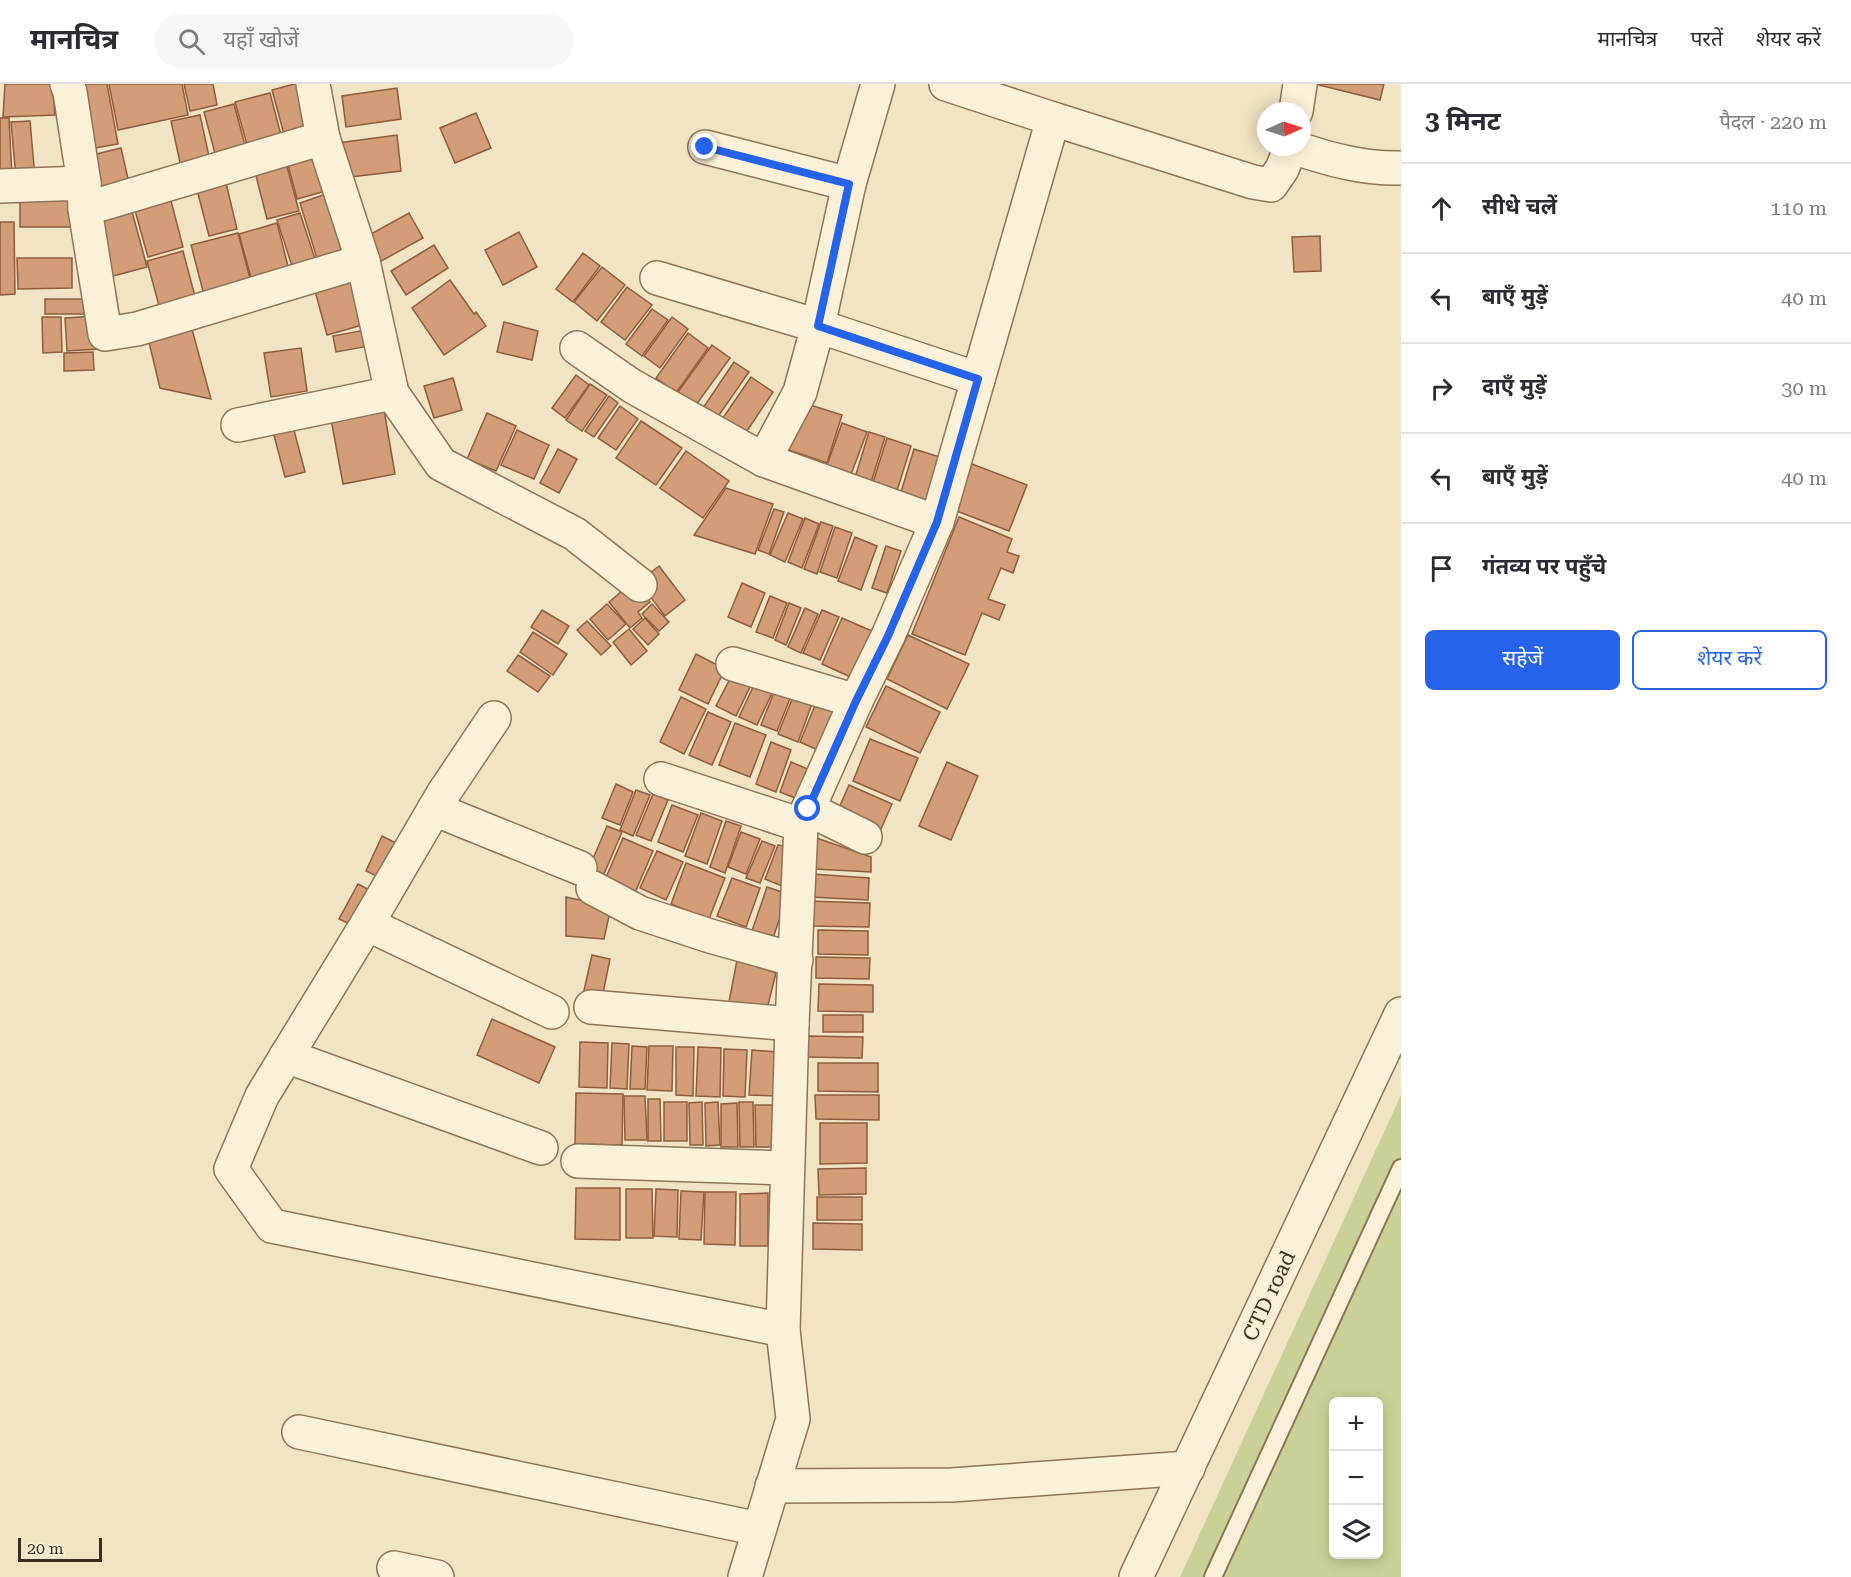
<!DOCTYPE html>
<html lang="hi">
<head>
<meta charset="utf-8">
<style>
	:root { --surface:#fff; --page:#f7f7f7; --text:#2b2b33; --muted:#7c7c81; --line:#e1e1e2; --accent:#2563eb }
	body { margin:0; font-family:"Roboto Serif","Noto Sans Devanagari",serif; background:var(--page); color:var(--text) }
	.controls { position:absolute; right:18px; bottom:18px; display:grid; overflow:hidden; border-radius:9px; box-shadow:0 3px 15px #0003 }
	.controls button { width:54px; height:54px; display:grid; place-items:center; padding:0; border:0; border-bottom:2px solid var(--line); background:var(--surface); color:var(--text); font:30px sans-serif }
	.compass { position:absolute; left:1257px; top:18px; width:54px; height:54px; border-radius:50%; background:var(--surface); box-shadow:0 3px 15px #0003; rotate:87deg }
	.scale { position:absolute; left:18px; bottom:15px; width:84px; box-sizing:border-box; padding-left:6px; border:3px solid #3d2d1e; border-top:0; font-size:16px; line-height:21px; white-space:nowrap; color:#3d2d1e; -webkit-text-stroke:4px #f8eed4; paint-order:stroke }
	.stop { position:absolute; width:18px; height:18px; margin:-14px; border:4px solid #2563eb; border-radius:50%; background:#fff }
	.stop.end { background:#2563eb; border-color:#fff; box-shadow:0 2px 6px #0008 }
	.list { margin:0; padding:0; list-style:none }
	h2 { display:flex; justify-content:space-between; align-items:center; height:78px; margin:0; padding:0 24px; font-size:26px }
	h2 small { font-size:20px; font-weight:400; color:var(--muted) }
	.list li { display:grid; grid-template-columns:39px 1fr auto; gap:18px; align-items:center; box-sizing:border-box; height:90px; padding:0 24px; border-top:2px solid var(--line) }
	.list b { display:block; font-size:22px; white-space:nowrap }
	.list em { font-size:20px; font-style:normal; color:var(--muted) }
	.actions { display:flex; gap:12px; padding:18px 24px }
	.actions a { flex:1; padding:14px 0; border:2px solid var(--accent); border-radius:9px; text-align:center; font-size:21px; color:var(--accent) }
	.actions .main { background:var(--accent); color:#fff }
	.icon { flex:none; width:33px; height:33px; fill:none; stroke:currentColor; stroke-width:2; stroke-linecap:round; stroke-linejoin:round }
	.map { position:relative; flex:none; width:1401px; height:1493px; overflow:hidden }
	header { display:flex; align-items:center; gap:36px; box-sizing:border-box; height:84px; padding:0 30px; background:var(--surface); border-bottom:2px solid var(--line) }
	header strong { font-size:28px }
	nav { display:flex; gap:33px; margin-inline-start:auto; font-size:21px }
	.search { width:420px; height:54px; background:var(--page); display:flex; align-items:center; gap:15px; box-sizing:border-box; padding:0 21px; border-radius:33px; color:var(--muted); font-size:22px }
	main { display:flex }
	aside { flex:1; background:var(--surface) }
	.map>svg:first-child { display:block }
</style>
</head>
<body>
<header>
<strong>मानचित्र</strong>
<div class="search"><svg class="icon" aria-label="search" viewBox="0 0 24 24"><circle cx="10" cy="10" r="6"/><path d="M15 15l6 6"/></svg>यहाँ खोजें</div>
<nav><a>मानचित्र</a><a>परतें</a><a>शेयर करें</a></nav>
</header>
<main>
<div class="map">
<svg width="1401" height="1493" viewBox="0 0 1401 1493">
	<rect width="100%" height="100%" fill="#f1e4c4"/>
	<g fill="#cad197" fill-rule="evenodd">
		<polygon points="1401,1011 1401,1074 1208,1493 1180,1493"/>
		<path d="M1401,1106v387h-182zM1334,1318h44v152h-44z"/>
	</g>
	<g fill="#d29d77" stroke="#8f5d3d" stroke-width="1.5">
		<polygon points="5,0 52,0 55,31 3,33"/>
		<polygon points="81,0 107,0 118,60 84,66"/>
		<polygon points="109,0 182,0 188,31 118,46"/>
		<polygon points="184,0 213,0 217,21 190,27"/>
		<polygon points="294,0 301,0 313,46 285,54 272,6"/>
		<polygon points="1315,0 1384,0 1380,16"/>
		<polygon points="397,4 401,35 346,43 342,12"/>
		<polygon points="270,9 282,55 248,64 235,18"/>
		<polygon points="234,20 247,69 217,77 204,28"/>
		<polygon points="476,29 491,64 455,79 440,44"/>
		<polygon points="200,31 210,77 181,83 171,37"/>
		<polygon points="0,34 9,34 12,92 0,92"/>
		<polygon points="30,37 35,93 16,94 11,38"/>
		<polygon points="397,51 401,87 342,94 338,59"/>
		<polygon points="121,64 129,99 96,107 88,72"/>
		<polygon points="315,65 326,107 297,115 286,73"/>
		<polygon points="285,75 299,127 267,135 254,84"/>
		<polygon points="225,95 237,145 209,152 196,102"/>
		<rect x="20" y="106" width="62" height="37"/>
		<polygon points="329,109 349,172 319,181 300,119"/>
		<polygon points="170,113 183,163 148,173 134,123"/>
		<polygon points="130,120 147,183 113,192 96,129"/>
		<polygon points="300,129 317,181 294,188 277,136"/>
		<polygon points="409,129 423,154 374,181 360,156"/>
		<polygon points="0,138 14,138 15,210 0,211"/>
		<polygon points="277,139 290,190 253,201 239,150"/>
		<polygon points="519,148 537,183 503,201 485,166"/>
		<polygon points="238,149 251,198 204,211 191,161"/>
		<polygon points="1320,152 1321,187 1294,188 1292,153"/>
		<polygon points="434,161 448,184 406,211 391,187"/>
		<polygon points="183,167 198,224 162,233 147,177"/>
		<polygon points="583,169 600,182 573,218 556,205"/>
		<polygon points="17,174 72,174 72,204 18,205"/>
		<polygon points="602,183 625,201 597,237 574,218"/>
		<polygon points="353,191 366,240 327,251 314,203"/>
		<polygon points="450,196 474,230 476,228 486,242 444,271 412,224"/>
		<polygon points="627,203 652,221 625,256 601,238"/>
		<rect x="45" y="215" width="39" height="15"/>
		<polygon points="652,225 668,236 642,272 626,260"/>
		<polygon points="96,232 99,265 67,267 65,234"/>
		<polygon points="42,233 61,233 62,268 43,269"/>
		<polygon points="672,233 688,245 660,284 644,272"/>
		<polygon points="190,238 211,315 160,304 147,250"/>
		<polygon points="504,238 538,247 532,276 497,268"/>
		<polygon points="365,246 369,262 336,268 333,252"/>
		<polygon points="688,249 708,264 676,309 656,294"/>
		<polygon points="712,261 730,274 696,321 678,308"/>
		<polygon points="301,264 307,307 271,313 264,269"/>
		<polygon points="93,268 94,286 64,287 64,269"/>
		<polygon points="734,278 749,288 717,334 703,324"/>
		<polygon points="576,291 589,301 565,334 552,324"/>
		<polygon points="751,293 773,308 741,356 718,341"/>
		<polygon points="453,294 462,326 434,334 424,302"/>
		<polygon points="590,300 607,311 582,347 566,336"/>
		<polygon points="609,312 618,319 594,353 585,347"/>
		<polygon points="804,319 842,331 827,379 789,366"/>
		<polygon points="620,322 638,335 616,366 598,354"/>
		<polygon points="384,326 395,390 343,400 331,335"/>
		<polygon points="487,329 516,342 496,387 467,375"/>
		<polygon points="291,335 305,388 285,393 271,340"/>
		<polygon points="641,337 682,364 656,401 616,374"/>
		<polygon points="842,339 867,348 850,393 826,384"/>
		<polygon points="517,346 549,361 534,395 501,381"/>
		<polygon points="869,348 885,353 870,402 854,397"/>
		<polygon points="887,354 911,362 895,413 871,405"/>
		<polygon points="558,365 577,375 559,409 540,399"/>
		<polygon points="914,365 943,374 927,427 898,418"/>
		<polygon points="686,367 729,397 703,434 660,404"/>
		<polygon points="972,380 1027,401 1009,447 954,426"/>
		<polygon points="726,404 773,420 755,470 694,451"/>
		<polygon points="774,425 784,428 769,470 758,466"/>
		<polygon points="788,429 803,435 785,478 770,471"/>
		<polygon points="959,433 1012,455 1007,468 1019,472 1013,489 1001,484 988,515 1005,521 999,536 982,529 965,571 912,550"/>
		<polygon points="805,434 819,440 802,484 788,478"/>
		<polygon points="821,438 833,442 817,490 804,485"/>
		<polygon points="835,443 852,449 837,494 820,488"/>
		<polygon points="855,453 877,462 861,506 838,497"/>
		<polygon points="886,462 901,467 887,509 872,504"/>
		<polygon points="659,482 685,516 665,532 639,498"/>
		<polygon points="634,497 650,518 638,528 642,534 630,544 609,518"/>
		<polygon points="742,499 765,509 751,543 728,533"/>
		<polygon points="770,512 787,519 773,554 756,548"/>
		<polygon points="789,519 801,524 786,561 775,556"/>
		<polygon points="607,520 626,540 608,556 590,535"/>
		<polygon points="652,520 669,538 659,547 642,530"/>
		<polygon points="805,524 818,530 801,569 788,563"/>
		<polygon points="542,526 569,542 558,560 531,543"/>
		<polygon points="822,526 839,533 820,576 803,569"/>
		<polygon points="645,534 659,550 648,561 633,545"/>
		<polygon points="842,534 874,548 855,595 822,580"/>
		<polygon points="587,537 611,562 601,571 577,546"/>
		<polygon points="629,545 647,567 631,581 613,558"/>
		<polygon points="533,548 567,570 553,591 520,568"/>
		<polygon points="908,551 969,580 947,625 887,595"/>
		<polygon points="696,570 725,585 708,620 679,606"/>
		<polygon points="518,571 550,592 538,608 507,587"/>
		<polygon points="733,589 752,599 736,632 716,622"/>
		<polygon points="755,599 773,607 757,641 739,633"/>
		<polygon points="886,602 940,628 920,669 866,643"/>
		<polygon points="775,606 791,612 777,647 761,641"/>
		<polygon points="681,613 706,625 684,670 660,658"/>
		<polygon points="793,613 812,620 798,658 778,650"/>
		<polygon points="816,619 837,628 820,667 800,658"/>
		<polygon points="708,628 731,638 712,681 689,671"/>
		<polygon points="735,639 766,651 750,693 719,681"/>
		<polygon points="870,655 918,674 900,717 853,697"/>
		<polygon points="771,658 791,666 776,708 756,700"/>
		<polygon points="791,678 810,686 800,716 780,708"/>
		<polygon points="947,678 978,692 951,756 919,742"/>
		<polygon points="616,700 633,708 620,741 602,734"/>
		<polygon points="849,701 892,720 881,745 838,726"/>
		<polygon points="636,706 650,711 633,752 620,746"/>
		<polygon points="653,710 668,716 651,757 636,751"/>
		<polygon points="672,721 698,731 683,768 658,758"/>
		<polygon points="701,729 722,737 707,780 685,772"/>
		<polygon points="726,737 741,742 725,789 710,783"/>
		<polygon points="607,742 622,748 604,790 589,784"/>
		<polygon points="741,748 760,755 746,790 728,783"/>
		<polygon points="808,751 871,773 871,788 815,785"/>
		<polygon points="382,752 400,761 383,795 366,787"/>
		<polygon points="623,754 653,767 634,811 604,798"/>
		<polygon points="762,757 775,762 760,799 746,794"/>
		<polygon points="778,761 788,763 782,802 765,795"/>
		<polygon points="657,767 683,778 666,816 640,804"/>
		<polygon points="686,779 725,794 709,835 671,820"/>
		<polygon points="812,790 869,794 868,816 810,813"/>
		<polygon points="732,794 760,804 746,843 717,832"/>
		<polygon points="358,800 377,810 358,844 339,835"/>
		<polygon points="767,803 788,810 773,854 752,847"/>
		<polygon points="566,813 611,823 604,855 566,852"/>
		<polygon points="809,817 870,819 869,843 809,842"/>
		<polygon points="818,846 868,847 868,871 818,870"/>
		<polygon points="592,871 610,875 602,914 582,915"/>
		<polygon points="816,873 870,874 869,895 816,894"/>
		<polygon points="737,876 776,889 767,925 729,918"/>
		<polygon points="819,900 873,901 873,928 818,927"/>
		<rect x="823" y="931" width="40" height="17"/>
		<polygon points="492,935 555,963 539,999 477,971"/>
		<polygon points="807,952 863,953 862,974 807,973"/>
		<polygon points="580,958 608,959 607,1004 579,1003"/>
		<polygon points="612,959 629,960 627,1005 610,1004"/>
		<polygon points="632,962 647,963 645,1005 630,1005"/>
		<polygon points="649,962 673,962 672,1007 647,1006"/>
		<polygon points="676,963 694,963 693,1012 676,1011"/>
		<polygon points="698,963 721,964 720,1013 696,1012"/>
		<polygon points="724,965 747,966 745,1013 723,1012"/>
		<polygon points="752,966 779,968 776,1012 749,1011"/>
		<polygon points="818,979 878,979 878,1008 818,1007"/>
		<polygon points="576,1009 623,1010 622,1061 575,1060"/>
		<polygon points="815,1011 879,1011 879,1036 816,1035"/>
		<polygon points="624,1012 645,1012 647,1056 625,1056"/>
		<polygon points="648,1015 660,1015 661,1057 648,1057"/>
		<rect x="664" y="1018" width="23" height="39"/>
		<polygon points="702,1018 703,1061 690,1061 689,1019"/>
		<polygon points="718,1018 720,1061 706,1062 705,1019"/>
		<polygon points="739,1018 753,1018 754,1063 740,1063"/>
		<polygon points="737,1019 738,1063 721,1063 721,1020"/>
		<polygon points="755,1021 777,1021 777,1063 756,1063"/>
		<polygon points="820,1039 867,1039 867,1079 820,1080"/>
		<polygon points="866,1084 866,1110 819,1111 818,1085"/>
		<polygon points="576,1104 620,1104 620,1156 575,1155"/>
		<polygon points="626,1105 652,1105 653,1154 626,1154"/>
		<polygon points="656,1105 678,1106 677,1153 654,1152"/>
		<polygon points="681,1107 704,1108 701,1156 679,1155"/>
		<polygon points="705,1108 736,1108 735,1161 704,1160"/>
		<polygon points="768,1109 768,1162 740,1162 740,1110"/>
		<rect x="817" y="1113" width="45" height="23"/>
		<polygon points="813,1139 862,1140 862,1166 813,1165"/>
	</g>
	<g fill="none" stroke-linecap="round" stroke-linejoin="round">
		<g stroke="#8e7559" stroke-width="20">
			<polyline id="lane" points="1213,1493 1401,1084"/>
		</g>
		<g stroke="#8e7559" stroke-width="36">
			<g id="street">
				<polyline points="67,0 70,8 84,99"/>
				<polyline points="313,0 323,54 363,177 392,309 441,380 575,450 640,501"/>
				<polyline points="946,0 1053,35"/>
				<polyline points="1296,27 1300,0"/>
				<polyline points="705,63 849,100"/>
				<path d="M1292,63c37,12 70,22 109,21"/>
				<polyline points="0,102 84,99 85,125 105,250 137,245 363,177"/>
				<polyline points="85,125 323,54"/>
				<polyline points="657,194 818,242 978,295"/>
				<polyline points="577,264 632,302 764,376 937,438"/>
				<polyline points="238,341 392,309"/>
				<polyline points="764,376 800,308 818,242 849,100 878,0"/>
				<polyline points="733,580 856,617"/>
				<polyline points="494,634 443,710 367,840 262,1012 231,1085 272,1142 783,1246"/>
				<polyline points="661,695 801,741"/>
				<polyline points="434,725 580,784"/>
				<polyline points="808,725 865,753"/>
				<polyline points="593,804 640,829 710,852 796,876"/>
				<polyline points="367,840 552,928"/>
				<polyline points="591,923 792,940"/>
				<polyline points="286,972 541,1064"/>
				<polyline points="578,1077 787,1084"/>
				<polyline points="299,1348 759,1445"/>
				<polyline points="772,1402 952,1401 1188,1384"/>
				<polyline points="394,1484 437,1493"/>
				<polyline points="745,1493 793,1335 783,1246 792,940 801,741 856,617 888,552 937,438 1053,35 1253,98 1271,101 1282,85 1291,63"/>
				<polyline points="1136,1493 1401,930"/>
			</g>
		</g>
		<use href="#lane" stroke="#fbf1d8" stroke-width="16"/>
		<use href="#street" stroke="#fbf1d8" stroke-width="33"/>
	</g>
	<g fill="none" stroke-linecap="round" stroke-linejoin="round">
		<polyline stroke="#2563eb" stroke-width="8" points="705,63 849,100 818,242 978,295 937,438 888,552 856,617 808,725"/>
	</g>
	<g text-anchor="middle" dominant-baseline="central" stroke-width="4.5" stroke-linejoin="round" paint-order="stroke">
		<g font-size="21" fill="#3d2d1e" stroke="#f8eed4">
			<text transform="translate(1269 1212) rotate(-65)">CTD road</text>
		</g>
	</g>
</svg>
<div class="controls">
<button>+</button>
<button>−</button>
<button><svg class="icon" aria-label="layers" viewBox="0 0 24 24"><path d="M12 4l9 5-9 5-9-5zM3 14l9 5 9-5"/></svg></button>
</div>
<svg class="compass" viewBox="-18 -18 36 36"><path d="M0-13l5 13h-10z" fill="#e53935"/><path d="M0 13l5-13h-10z" fill="#7c7c81"/></svg>
<div class="scale">20 m</div>
<div class="stop" style="left:808px;top:725px"></div>
<div class="stop end" style="left:705px;top:63px"></div>
</div>
<aside>
<h2>3 मिनट<small>पैदल · 220 m</small></h2>
<ul class="list">
<li><svg class="icon" aria-label="ahead" viewBox="0 0 24 24"><path d="M12 20V5M6 11l6-6 6 6"/></svg><div><b>सीधे चलें</b></div><em>110 m</em></li>
<li><svg class="icon" aria-label="left" viewBox="0 0 24 24"><path d="M17 20v-9H6M10 6l-5 5 5 5"/></svg><div><b>बाएँ मुड़ें</b></div><em>40 m</em></li>
<li><svg class="icon" aria-label="right" viewBox="0 0 24 24"><path d="M7 20v-9h11M14 6l5 5-5 5"/></svg><div><b>दाएँ मुड़ें</b></div><em>30 m</em></li>
<li><svg class="icon" aria-label="left" viewBox="0 0 24 24"><path d="M17 20v-9H6M10 6l-5 5 5 5"/></svg><div><b>बाएँ मुड़ें</b></div><em>40 m</em></li>
<li><svg class="icon" aria-label="arrive" viewBox="0 0 24 24"><path d="M6 21V4h12l-3 4 3 4H6"/></svg><div><b>गंतव्य पर पहुँचे</b></div></li>
</ul>
<div class="actions"><a class="main">सहेजें</a><a>शेयर करें</a></div>
</aside>
</main>
</body>
</html>
